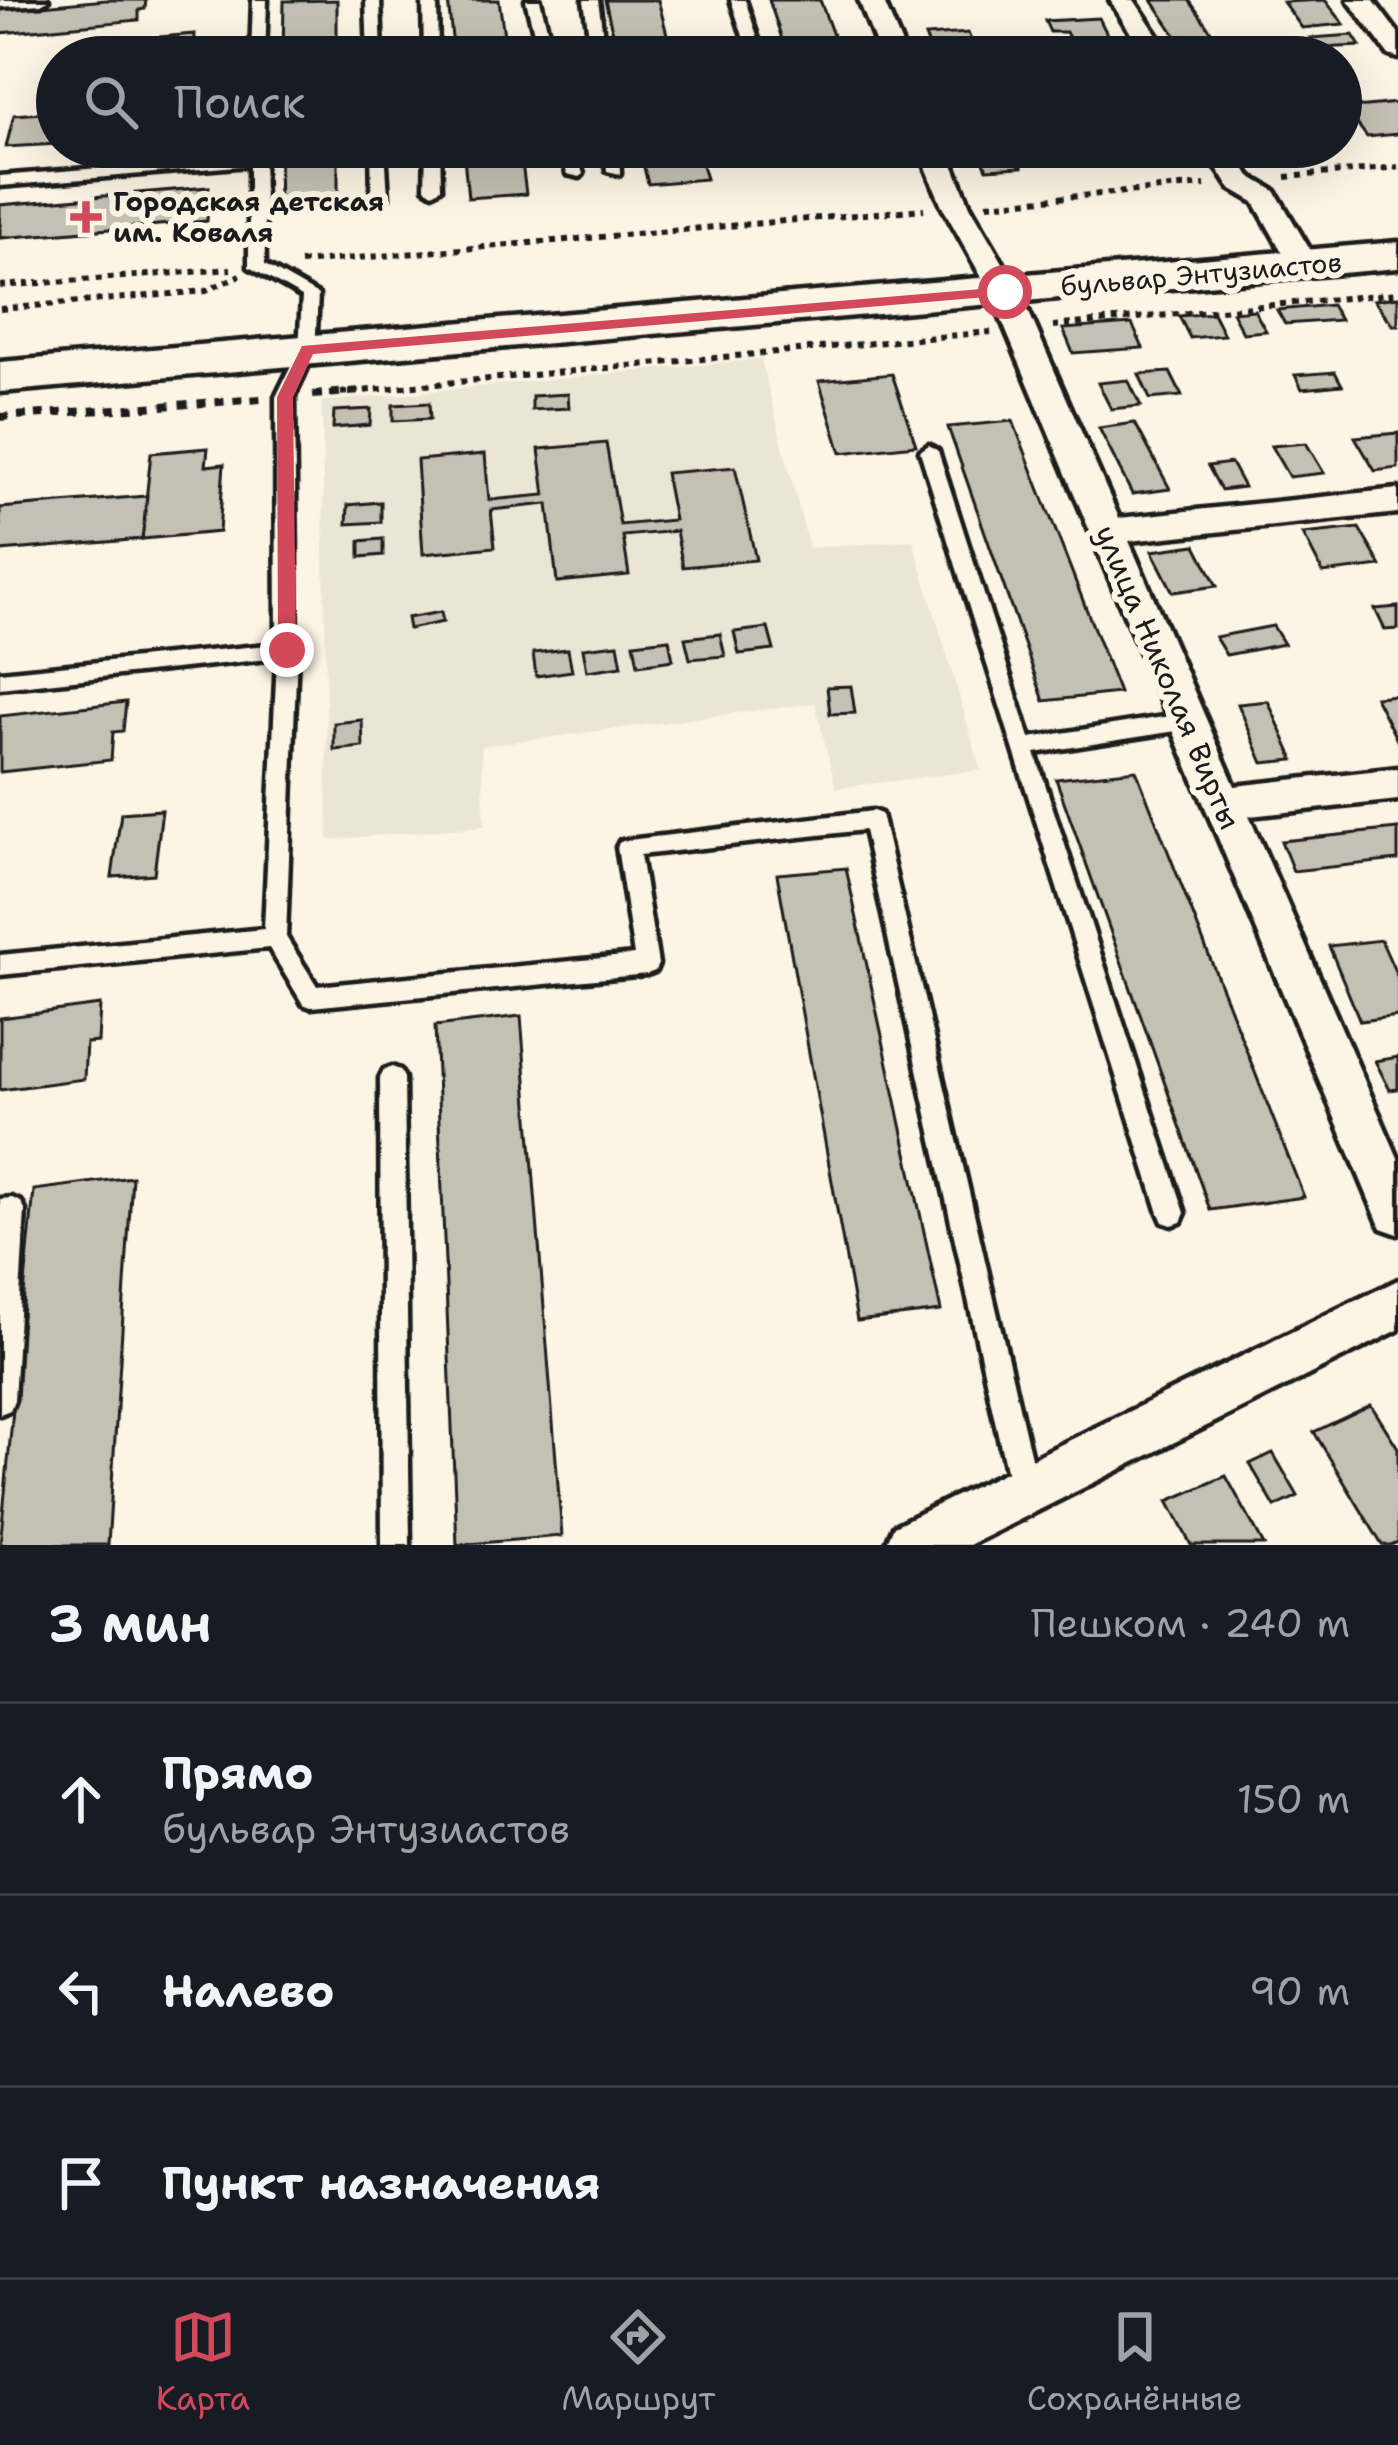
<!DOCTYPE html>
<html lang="ru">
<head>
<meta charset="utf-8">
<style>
	:root { --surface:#171b24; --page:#20242c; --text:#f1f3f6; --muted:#9ea1a6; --line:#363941; --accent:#d1495b }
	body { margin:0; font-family:"Shantell Sans",sans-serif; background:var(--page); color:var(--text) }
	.stop { position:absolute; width:36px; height:36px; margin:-27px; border:9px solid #d1495b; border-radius:50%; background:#fff }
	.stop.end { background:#d1495b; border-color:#fff; box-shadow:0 3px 12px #0008 }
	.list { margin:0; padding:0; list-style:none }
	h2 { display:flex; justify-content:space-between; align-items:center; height:156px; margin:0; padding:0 48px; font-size:51px }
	h2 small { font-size:39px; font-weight:400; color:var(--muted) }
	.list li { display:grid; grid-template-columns:78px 1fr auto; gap:36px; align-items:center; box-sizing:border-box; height:192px; padding:0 48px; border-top:3px solid var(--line) }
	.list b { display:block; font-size:45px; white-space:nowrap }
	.list p { margin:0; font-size:39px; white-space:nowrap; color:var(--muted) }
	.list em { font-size:39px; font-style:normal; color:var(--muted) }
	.icon { flex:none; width:66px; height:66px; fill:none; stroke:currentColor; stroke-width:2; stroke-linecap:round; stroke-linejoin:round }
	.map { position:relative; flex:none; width:1398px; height:1545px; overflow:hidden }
	.search { position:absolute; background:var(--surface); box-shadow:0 12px 48px #0002; left:36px; right:36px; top:36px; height:132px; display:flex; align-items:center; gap:30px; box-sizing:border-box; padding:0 42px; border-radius:66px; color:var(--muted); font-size:45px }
	.sheet { height:732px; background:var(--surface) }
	nav { display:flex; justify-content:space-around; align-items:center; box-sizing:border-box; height:168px; border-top:3px solid var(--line); background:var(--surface); font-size:33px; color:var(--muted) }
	nav a { display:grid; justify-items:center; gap:6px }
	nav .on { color:var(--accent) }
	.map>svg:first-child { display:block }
</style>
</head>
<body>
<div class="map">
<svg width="1398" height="1545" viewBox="0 0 1398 1545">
	<rect width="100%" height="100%" fill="#fcf5e5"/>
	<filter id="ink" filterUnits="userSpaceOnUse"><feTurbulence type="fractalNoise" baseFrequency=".00833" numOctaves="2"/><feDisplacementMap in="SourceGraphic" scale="24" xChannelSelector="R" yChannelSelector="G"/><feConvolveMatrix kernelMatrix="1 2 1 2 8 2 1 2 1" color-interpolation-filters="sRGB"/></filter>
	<g filter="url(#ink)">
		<polygon fill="#ebe5d6" points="761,359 809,548 913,540 981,770 836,788 815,703 481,746 485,826 328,840 322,402"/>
		<g fill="#c4c0b3" stroke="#1c1c1c" stroke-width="3">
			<polygon points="105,0 146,0 145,9 139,10 139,20 0,33 0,10"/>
			<polygon points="337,0 337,57 283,57 284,1"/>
			<polygon points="448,0 499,0 507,57 454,57"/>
			<polygon points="605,0 658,0 673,57 618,57"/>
			<polygon points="769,0 820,0 841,57 788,57"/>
			<polygon points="1152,0 1189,0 1213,34 1177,37"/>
			<polygon points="1325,0 1344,24 1302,28 1283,2"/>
			<polygon points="1099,18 1110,40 1071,42 1066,32 1050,32 1045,21"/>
			<polygon points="968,33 976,52 932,54 925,36"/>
			<polygon points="195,34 194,57 159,57 160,37"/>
			<polygon points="1353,35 1360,46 1317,48 1310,38"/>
			<polygon points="1205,42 1215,57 1181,57 1173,45"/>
			<polygon points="1398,103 1398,134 1367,137 1345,108"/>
			<polygon points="57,112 57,144 6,147 14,115"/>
			<polygon points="280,147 338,147 338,210 278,214"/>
			<polygon points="463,147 520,147 526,194 468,198"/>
			<polygon points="639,147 697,147 706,179 648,184"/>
			<polygon points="819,147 875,147 882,165 827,170"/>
			<polygon points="1013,147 1022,167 987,169 978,149"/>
			<polygon points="209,187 207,221 0,238 0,205"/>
			<polygon points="1398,297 1398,325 1393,325 1374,300"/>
			<polygon points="1331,305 1340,320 1285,324 1277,310"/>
			<polygon points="1254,310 1266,331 1243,333 1232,312"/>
			<polygon points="1213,313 1224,335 1190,338 1179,316"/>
			<polygon points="1132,324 1143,348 1073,353 1063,329"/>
			<polygon points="1170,372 1182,396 1150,399 1139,374"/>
			<polygon points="1335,372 1342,385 1302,389 1295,375"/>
			<polygon points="892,374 916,445 841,453 819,381"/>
			<polygon points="1128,380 1141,406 1111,409 1098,383"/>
			<polygon points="568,394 569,408 532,410 532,396"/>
			<polygon points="429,403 430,419 393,421 393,405"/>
			<polygon points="371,409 370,425 333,428 334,411"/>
			<polygon points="1013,421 1119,693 1044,701 948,427"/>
			<polygon points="1135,423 1170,489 1132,494 1099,428"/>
			<polygon points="1398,433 1398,468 1375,471 1355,437"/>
			<polygon points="606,443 620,525 674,520 665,473 735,467 756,560 683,567 676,531 623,536 629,575 557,582 548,504 491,510 495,547 423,554 417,460 485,454 489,500 545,495 539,449"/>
			<polygon points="1306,443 1324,473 1289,477 1271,446"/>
			<polygon points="208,448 206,466 224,464 219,532 142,539 151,453"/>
			<polygon points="1231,463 1244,487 1221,490 1208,466"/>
			<polygon points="147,496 142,539 0,551 0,508"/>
			<polygon points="381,502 381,522 347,524 348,505"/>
			<polygon points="1359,528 1381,566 1323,573 1303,534"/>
			<polygon points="383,539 383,555 360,557 360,541"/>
			<polygon points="1196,545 1217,586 1173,592 1152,551"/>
			<polygon points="1398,607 1398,629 1385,630 1375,609"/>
			<polygon points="441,612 443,622 409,629 407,618"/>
			<polygon points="1273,626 1284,644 1226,655 1215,637"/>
			<polygon points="768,628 774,650 739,654 734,632"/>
			<polygon points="720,634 725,656 690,659 685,638"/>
			<polygon points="669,639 673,660 638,665 634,643"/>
			<polygon points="618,644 622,666 587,671 583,648"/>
			<polygon points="568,649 572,671 536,676 533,653"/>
			<polygon points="851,686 855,713 830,714 827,687"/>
			<polygon points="1398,695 1398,742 1375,697"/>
			<polygon points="1268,701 1294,760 1263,763 1238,704"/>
			<polygon points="126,702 123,731 113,732 111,760 0,772 0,716"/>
			<polygon points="362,720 363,747 334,750 334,723"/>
			<polygon points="1136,770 1304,1197 1210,1210 1056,779"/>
			<polygon points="162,810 154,874 112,877 121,813"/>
			<polygon points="1398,829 1398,860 1293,871 1281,841"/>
			<polygon points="846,868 941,1311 857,1321 777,874"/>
			<polygon points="1381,940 1398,978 1398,1016 1360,1021 1329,946"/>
			<polygon points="100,1005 98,1042 86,1043 84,1079 0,1090 0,1018"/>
			<polygon points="521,1016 562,1536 457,1545 435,1026"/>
			<polygon points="1398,1057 1398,1089 1390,1090 1375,1061"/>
			<polygon points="132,1177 108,1545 0,1545 34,1190"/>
			<polygon points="1371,1405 1398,1448 1398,1542 1391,1545 1382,1545 1314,1432"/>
			<polygon points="1273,1453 1298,1496 1275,1507 1250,1464"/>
			<polygon points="1226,1476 1264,1545 1191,1545 1168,1501"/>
		</g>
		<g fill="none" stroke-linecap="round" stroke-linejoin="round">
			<g stroke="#1c1c1c" stroke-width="9">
				<g id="lane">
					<polygon points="0,0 48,0 41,4 0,7"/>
					<polygon points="253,0 267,0 265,57 251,57"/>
					<polygon points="366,0 380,0 382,57 368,57"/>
					<polygon points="423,0 437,0 438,57 424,57"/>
					<polygon points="526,0 540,0 554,57 540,57"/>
					<polygon points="584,0 598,0 606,57 592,57"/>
					<polygon points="731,0 745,0 764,57 750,57"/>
					<polygon points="249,147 263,147 265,265 318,295 315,350 294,397 297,650 286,937 317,986 634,955 617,847 620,841 873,811 881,814 1038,1488 1034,1498 1024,1502 1014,1498 1010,1488 864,830 640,855 658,964 655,971 647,974 311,1007 303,1004 269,948 0,975 0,955 264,929 277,658 0,688 0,672 277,644 276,397 299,350 302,297 249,267 249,165 0,186 0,176 249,156"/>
					<polygon points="371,147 385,147 388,198 380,203 372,198"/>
					<polygon points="426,147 440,147 441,188 433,193 425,188"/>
					<polygon points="561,147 575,147 583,174 580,177 567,174"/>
					<polygon points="605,147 619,147 620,174 607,171"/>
					<polygon points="779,147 793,147 795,151 788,155"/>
					<polygon points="929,445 938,451 1030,738 1189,713 1199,721 1189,729 1035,753 1185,1213 1181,1222 1172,1225 1163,1222 1159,1213 920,451"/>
					<polygon points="392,1067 400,1070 404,1078 410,1545 382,1545 380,1078 384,1070"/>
					<polygon points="12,1198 21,1202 25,1210 14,1400 10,1410 0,1414 0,1199"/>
				</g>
			</g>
			<g stroke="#1c1c1c" stroke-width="9">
				<g id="street">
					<polygon points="859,0 883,0 907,57 881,57"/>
					<polygon points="1110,0 1134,0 1172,57 1146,57"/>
					<polygon points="1348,0 1373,0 1398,33 1398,58 1389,55"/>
					<polygon points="918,147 946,147 970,206 1020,292 1119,518 1398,489 1398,513 1129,541 1235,786 1398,768 1398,800 1249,816 1398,1158 1398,1234 1381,1228 990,292 942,206"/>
					<polygon points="1203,147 1231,147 1250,176 1275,191 1319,265 1315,271 1293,271 1254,202 1230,188"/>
					<polygon points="1398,1280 1398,1330 969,1545 886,1545 894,1526"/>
				</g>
			</g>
			<g stroke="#1c1c1c" stroke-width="9">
				<polygon id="secondary" points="1398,242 1398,268 0,392 0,362"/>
			</g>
			<g stroke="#1c1c1c" stroke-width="6" stroke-dasharray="6 6" stroke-linecap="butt">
				<polyline points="1286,177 1398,167"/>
				<polyline points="987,204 1205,185"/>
				<polyline points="300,263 924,209"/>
				<polyline points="0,286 231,269"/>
				<polyline points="0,309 206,291 240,275"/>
				<polyline points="1053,326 1398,293"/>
				<polyline points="329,394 991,332"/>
			</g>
			<g stroke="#1c1c1c" stroke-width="8" stroke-dasharray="9 9" stroke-linecap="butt">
				<polyline points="313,395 361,391"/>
				<polyline points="0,417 262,399"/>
			</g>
			<use href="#lane" fill="#fcf5e5" fill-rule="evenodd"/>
			<use href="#street" fill="#fcf5e5" fill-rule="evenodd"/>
			<use href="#secondary" fill="#fcf5e5" fill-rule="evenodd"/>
		</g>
	</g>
	<polygon fill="#d1495b" points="1005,287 1010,295 313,354 293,397 296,650 287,657 278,650 277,397 302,346"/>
	<path fill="#d1495b" stroke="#fcf5e5" stroke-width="4.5" d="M80 199h12v12h12v12h-12v12h-12v-12h-12v-12h12z"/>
	<g text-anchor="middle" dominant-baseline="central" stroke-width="12" stroke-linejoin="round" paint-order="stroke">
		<g font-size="27" font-weight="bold" fill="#1c1c1c" stroke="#fcf5e5" text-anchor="start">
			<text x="113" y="201">Городская детская<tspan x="113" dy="31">им. Коваля</tspan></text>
		</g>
		<g font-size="27" fill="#1c1c1c" stroke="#fcf5e5">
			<text transform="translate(1201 274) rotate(-5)">бульвар Энтузиастов</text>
		</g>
		<g font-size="30" fill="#1c1c1c" stroke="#fcf5e5">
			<text transform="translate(1168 677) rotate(67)">улица Николая Вирты</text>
		</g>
	</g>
</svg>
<div class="stop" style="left:1005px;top:292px"></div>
<div class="stop end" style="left:287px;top:650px"></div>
<div class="search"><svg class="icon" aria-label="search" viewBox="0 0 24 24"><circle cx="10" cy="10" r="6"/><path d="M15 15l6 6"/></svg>Поиск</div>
</div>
<section class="sheet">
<h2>3 мин<small>Пешком · 240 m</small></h2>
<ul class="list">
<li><svg class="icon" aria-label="ahead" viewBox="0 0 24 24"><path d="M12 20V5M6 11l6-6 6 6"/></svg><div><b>Прямо</b><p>бульвар Энтузиастов</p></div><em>150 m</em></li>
<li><svg class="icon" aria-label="left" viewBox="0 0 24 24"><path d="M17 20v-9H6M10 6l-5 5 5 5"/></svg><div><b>Налево</b></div><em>90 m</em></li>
<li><svg class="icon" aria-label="arrive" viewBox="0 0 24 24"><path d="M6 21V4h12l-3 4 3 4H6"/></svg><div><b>Пункт назначения</b></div></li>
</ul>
</section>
<nav>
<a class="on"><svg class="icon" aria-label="map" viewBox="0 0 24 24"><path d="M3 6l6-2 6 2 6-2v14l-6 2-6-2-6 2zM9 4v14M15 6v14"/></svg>Карта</a>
<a><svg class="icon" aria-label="directions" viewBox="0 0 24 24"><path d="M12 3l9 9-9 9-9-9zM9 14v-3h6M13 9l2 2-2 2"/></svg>Маршрут</a>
<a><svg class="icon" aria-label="saved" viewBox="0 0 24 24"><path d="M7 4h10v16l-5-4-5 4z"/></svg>Сохранённые</a>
</nav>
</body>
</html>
